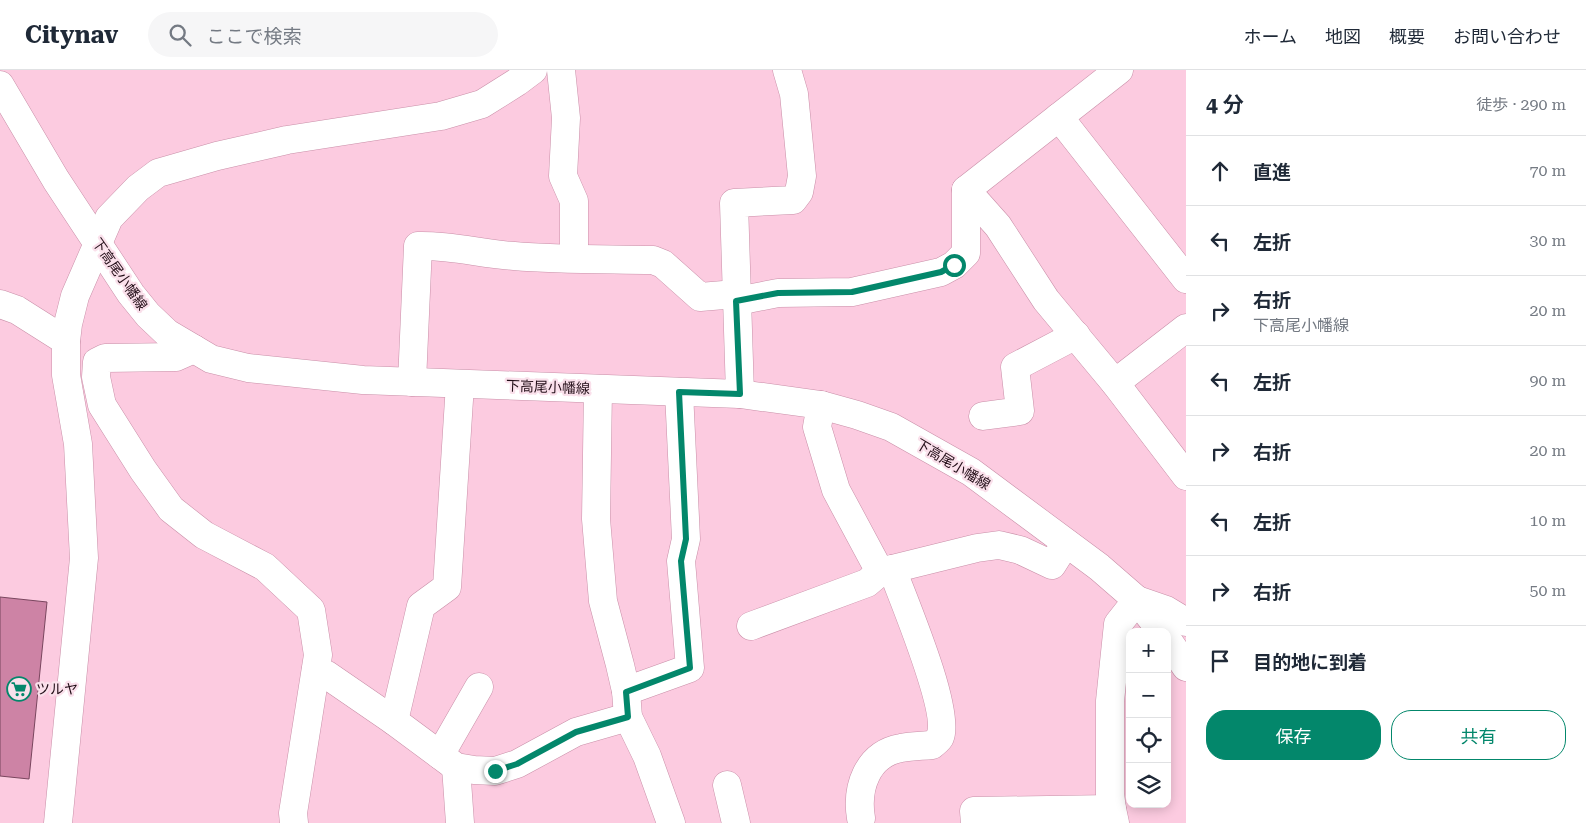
<!DOCTYPE html>
<html lang="ja">
<head>
<meta charset="utf-8">
<style>
	:root { --surface:#fff; --page:#f6f6f7; --text:#1f2937; --muted:#747a83; --line:#e0e1e3; --accent:#03876b }
	body { margin:0; font-family:"Roboto Serif","Noto Sans JP",serif; background:var(--page); color:var(--text) }
	.controls { position:absolute; right:15px; bottom:15px; display:grid; overflow:hidden; border-radius:10px; box-shadow:0 2px 12px #0003 }
	.controls button { width:45px; height:45px; display:grid; place-items:center; padding:0; border:0; border-bottom:1px solid var(--line); background:var(--surface); color:var(--text); font:25px sans-serif }
	.stop { position:absolute; width:15px; height:15px; margin:-11px; border:4px solid #03876b; border-radius:50%; background:#fff }
	.stop.end { background:#03876b; border-color:#fff; box-shadow:0 1px 5px #0008 }
	.list { margin:0; padding:0; list-style:none }
	h2 { display:flex; justify-content:space-between; align-items:center; height:65px; margin:0; padding:0 20px; font-size:21px }
	h2 small { font-size:16px; font-weight:400; color:var(--muted) }
	.list li { display:grid; grid-template-columns:32px 1fr auto; gap:15px; align-items:center; box-sizing:border-box; height:70px; padding:0 20px; border-top:1px solid var(--line) }
	.list b { display:block; font-size:19px; white-space:nowrap }
	.list p { margin:0; font-size:16px; white-space:nowrap; color:var(--muted) }
	.list em { font-size:16px; font-style:normal; color:var(--muted) }
	.actions { display:flex; gap:10px; padding:15px 20px }
	.actions a { flex:1; padding:11px 0; border:1px solid var(--accent); border-radius:20px; text-align:center; font-size:18px; color:var(--accent) }
	.actions .main { background:var(--accent); color:#fff }
	.icon { flex:none; width:28px; height:28px; fill:none; stroke:currentColor; stroke-width:2; stroke-linecap:round; stroke-linejoin:round }
	.map { position:relative; flex:none; width:1186px; height:753px; overflow:hidden }
	header { display:flex; align-items:center; gap:30px; box-sizing:border-box; height:70px; padding:0 25px; background:var(--surface); border-bottom:1px solid var(--line) }
	header strong { font-size:24px }
	nav { display:flex; gap:28px; margin-inline-start:auto; font-size:18px }
	.search { width:350px; height:45px; background:var(--page); display:flex; align-items:center; gap:12px; box-sizing:border-box; padding:0 18px; border-radius:28px; color:var(--muted); font-size:19px }
	main { display:flex }
	aside { flex:1; background:var(--surface) }
	.map>svg:first-child { display:block }
</style>
</head>
<body>
<header>
<strong>Citynav</strong>
<div class="search"><svg class="icon" aria-label="search" viewBox="0 0 24 24"><circle cx="10" cy="10" r="6"/><path d="M15 15l6 6"/></svg>ここで検索</div>
<nav><a>ホーム</a><a>地図</a><a>概要</a><a>お問い合わせ</a></nav>
</header>
<main>
<div class="map">
<svg width="1186" height="753" viewBox="0 0 1186 753">
	<rect width="100%" height="100%" fill="#fccbe0"/>
	<polygon fill="#cd83a5" stroke="#79465e" points="0,527 47,532 29,709 0,706"/>
	<g fill="none" stroke-linecap="round" stroke-linejoin="round">
		<g stroke="#c98fa8" stroke-width="29">
			<g id="minor">
				<polyline points="561,0 566,48 563,106 574,131 574,188"/>
				<polyline points="1119,0 966,120 998,156 1046,230 1115,313 1186,406"/>
				<polyline points="1059,47 1186,209"/>
				<polyline points="737,231 778,223 852,222 941,202 954,195 966,183 966,120"/>
				<polyline points="0,234 17,240 66,271"/>
				<polyline points="194,279 176,287 105,288 97,292 96,307 102,335 143,400 171,439 204,465 265,497 311,540 318,585 293,743 294,753"/>
				<path d="M412,312l6,-136c34,-1 63,8 96,10 46,4 93,3 139,4l10,4 37,33 36,-3"/>
				<polyline points="1115,313 1186,258"/>
				<polyline points="598,319 596,449 603,531 620,595 626,621 628,647 647,686 671,753"/>
				<polyline points="740,324 734,133 793,130 799,122 802,106 794,24 787,0"/>
				<polyline points="821,335 817,357 836,420 880,502 977,478 999,475 1020,480 1052,495 1066,473"/>
				<polyline points="983,346 1020,341 1015,297 1076,265"/>
				<polyline points="751,556 867,513 880,502"/>
				<polyline points="316,600 327,605 394,651 456,697 474,700 495,701 517,694 576,662 628,647"/>
				<polyline points="626,621 690,598 681,491 686,469 679,322"/>
				<polyline points="394,651 421,536 447,517 460,314"/>
				<polyline points="440,685 479,617"/>
				<polyline points="456,697 460,753"/>
				<polyline points="727,715 736,753"/>
				<path d="M861,748c-5,-30 6,-64 40,-70 10,-2 21,-2 31,-3 2,-2 7,-5 8,-8 11,-26 -37,-138 -48,-168"/>
				<polyline points="58,753 84,488 78,374 66,305 66,271 68,254 75,226 109,148 138,118 158,103 217,86 287,70 441,46 482,34 517,12 533,0"/>
				<polyline points="975,753 974,741 1112,739"/>
				<polyline points="1115,753 1112,739 1110,724 1110,631 1118,554 1137,530 1166,540 1186,552"/>
			</g>
		</g>
		<g stroke="#c98fa8" stroke-width="29">
			<g id="major">
				<polyline points="0,15 56,110 131,224 148,245 167,263 211,289 248,298 363,310 740,324 821,335 857,345 891,357 971,402 1099,497 1137,530 1162,562"/>
				<polyline points="1167,569 1186,597"/>
			</g>
		</g>
		<use href="#minor" stroke="#fff" stroke-width="28"/>
		<use href="#major" stroke="#fff" stroke-width="28"/>
	</g>
	<g fill="none" stroke-linecap="round" stroke-linejoin="round">
		<polyline stroke="#03876b" stroke-width="6" points="495,701 517,694 576,662 628,647 626,622 690,598 681,491 686,469 679,322 740,324 736,231 778,223 852,222 941,202 954,195"/>
	</g>
	<defs>
		<g id="supermarket-ring" transform="scale(1.25)"><circle r="9.5" fill="#fae0eb" stroke="#03876b" stroke-width="1.5"/><path d="M-6-5.5h2.5l.6 2H6L4.5 2H-2.5L-4.4-4H-6ZM-1.5 3.2a1.3 1.3 0 1 0 .1 0ZM3 3.2a1.3 1.3 0 1 0 .1 0Z" fill="#03876b"/></g>
	</defs>
	<g fill-rule="evenodd">
		<use href="#supermarket-ring" x="19" y="619"/>
	</g>
	<g text-anchor="middle" dominant-baseline="central" stroke-width="4.5" stroke-linejoin="round" paint-order="stroke">
		<g font-size="14" fill="#220d17" stroke="#fae0eb">
			<text transform="translate(120 204) rotate(55)">下高尾小幡線</text>
			<text transform="translate(548 317) rotate(2)">下高尾小幡線</text>
			<text transform="translate(953 394) rotate(31)">下高尾小幡線</text>
		</g>
		<g font-size="14" fill="#220d17" stroke="#fae0eb" text-anchor="start">
			<text x="36" y="619">ツルヤ</text>
		</g>
	</g>
</svg>
<div class="controls">
<button>+</button>
<button>−</button>
<button><svg class="icon" aria-label="locate" viewBox="0 0 24 24"><circle cx="12" cy="12" r="6"/><path d="M12 2v4M12 18v4M2 12h4M18 12h4"/></svg></button>
<button><svg class="icon" aria-label="layers" viewBox="0 0 24 24"><path d="M12 4l9 5-9 5-9-5zM3 14l9 5 9-5"/></svg></button>
</div>
<div class="stop" style="left:954px;top:195px"></div>
<div class="stop end" style="left:495px;top:701px"></div>
</div>
<aside>
<h2>4 分<small>徒歩 · 290 m</small></h2>
<ul class="list">
<li><svg class="icon" aria-label="ahead" viewBox="0 0 24 24"><path d="M12 20V5M6 11l6-6 6 6"/></svg><div><b>直進</b></div><em>70 m</em></li>
<li><svg class="icon" aria-label="left" viewBox="0 0 24 24"><path d="M17 20v-9H6M10 6l-5 5 5 5"/></svg><div><b>左折</b></div><em>30 m</em></li>
<li><svg class="icon" aria-label="right" viewBox="0 0 24 24"><path d="M7 20v-9h11M14 6l5 5-5 5"/></svg><div><b>右折</b><p>下高尾小幡線</p></div><em>20 m</em></li>
<li><svg class="icon" aria-label="left" viewBox="0 0 24 24"><path d="M17 20v-9H6M10 6l-5 5 5 5"/></svg><div><b>左折</b></div><em>90 m</em></li>
<li><svg class="icon" aria-label="right" viewBox="0 0 24 24"><path d="M7 20v-9h11M14 6l5 5-5 5"/></svg><div><b>右折</b></div><em>20 m</em></li>
<li><svg class="icon" aria-label="left" viewBox="0 0 24 24"><path d="M17 20v-9H6M10 6l-5 5 5 5"/></svg><div><b>左折</b></div><em>10 m</em></li>
<li><svg class="icon" aria-label="right" viewBox="0 0 24 24"><path d="M7 20v-9h11M14 6l5 5-5 5"/></svg><div><b>右折</b></div><em>50 m</em></li>
<li><svg class="icon" aria-label="arrive" viewBox="0 0 24 24"><path d="M6 21V4h12l-3 4 3 4H6"/></svg><div><b>目的地に到着</b></div></li>
</ul>
<div class="actions"><a class="main">保存</a><a>共有</a></div>
</aside>
</main>
</body>
</html>
